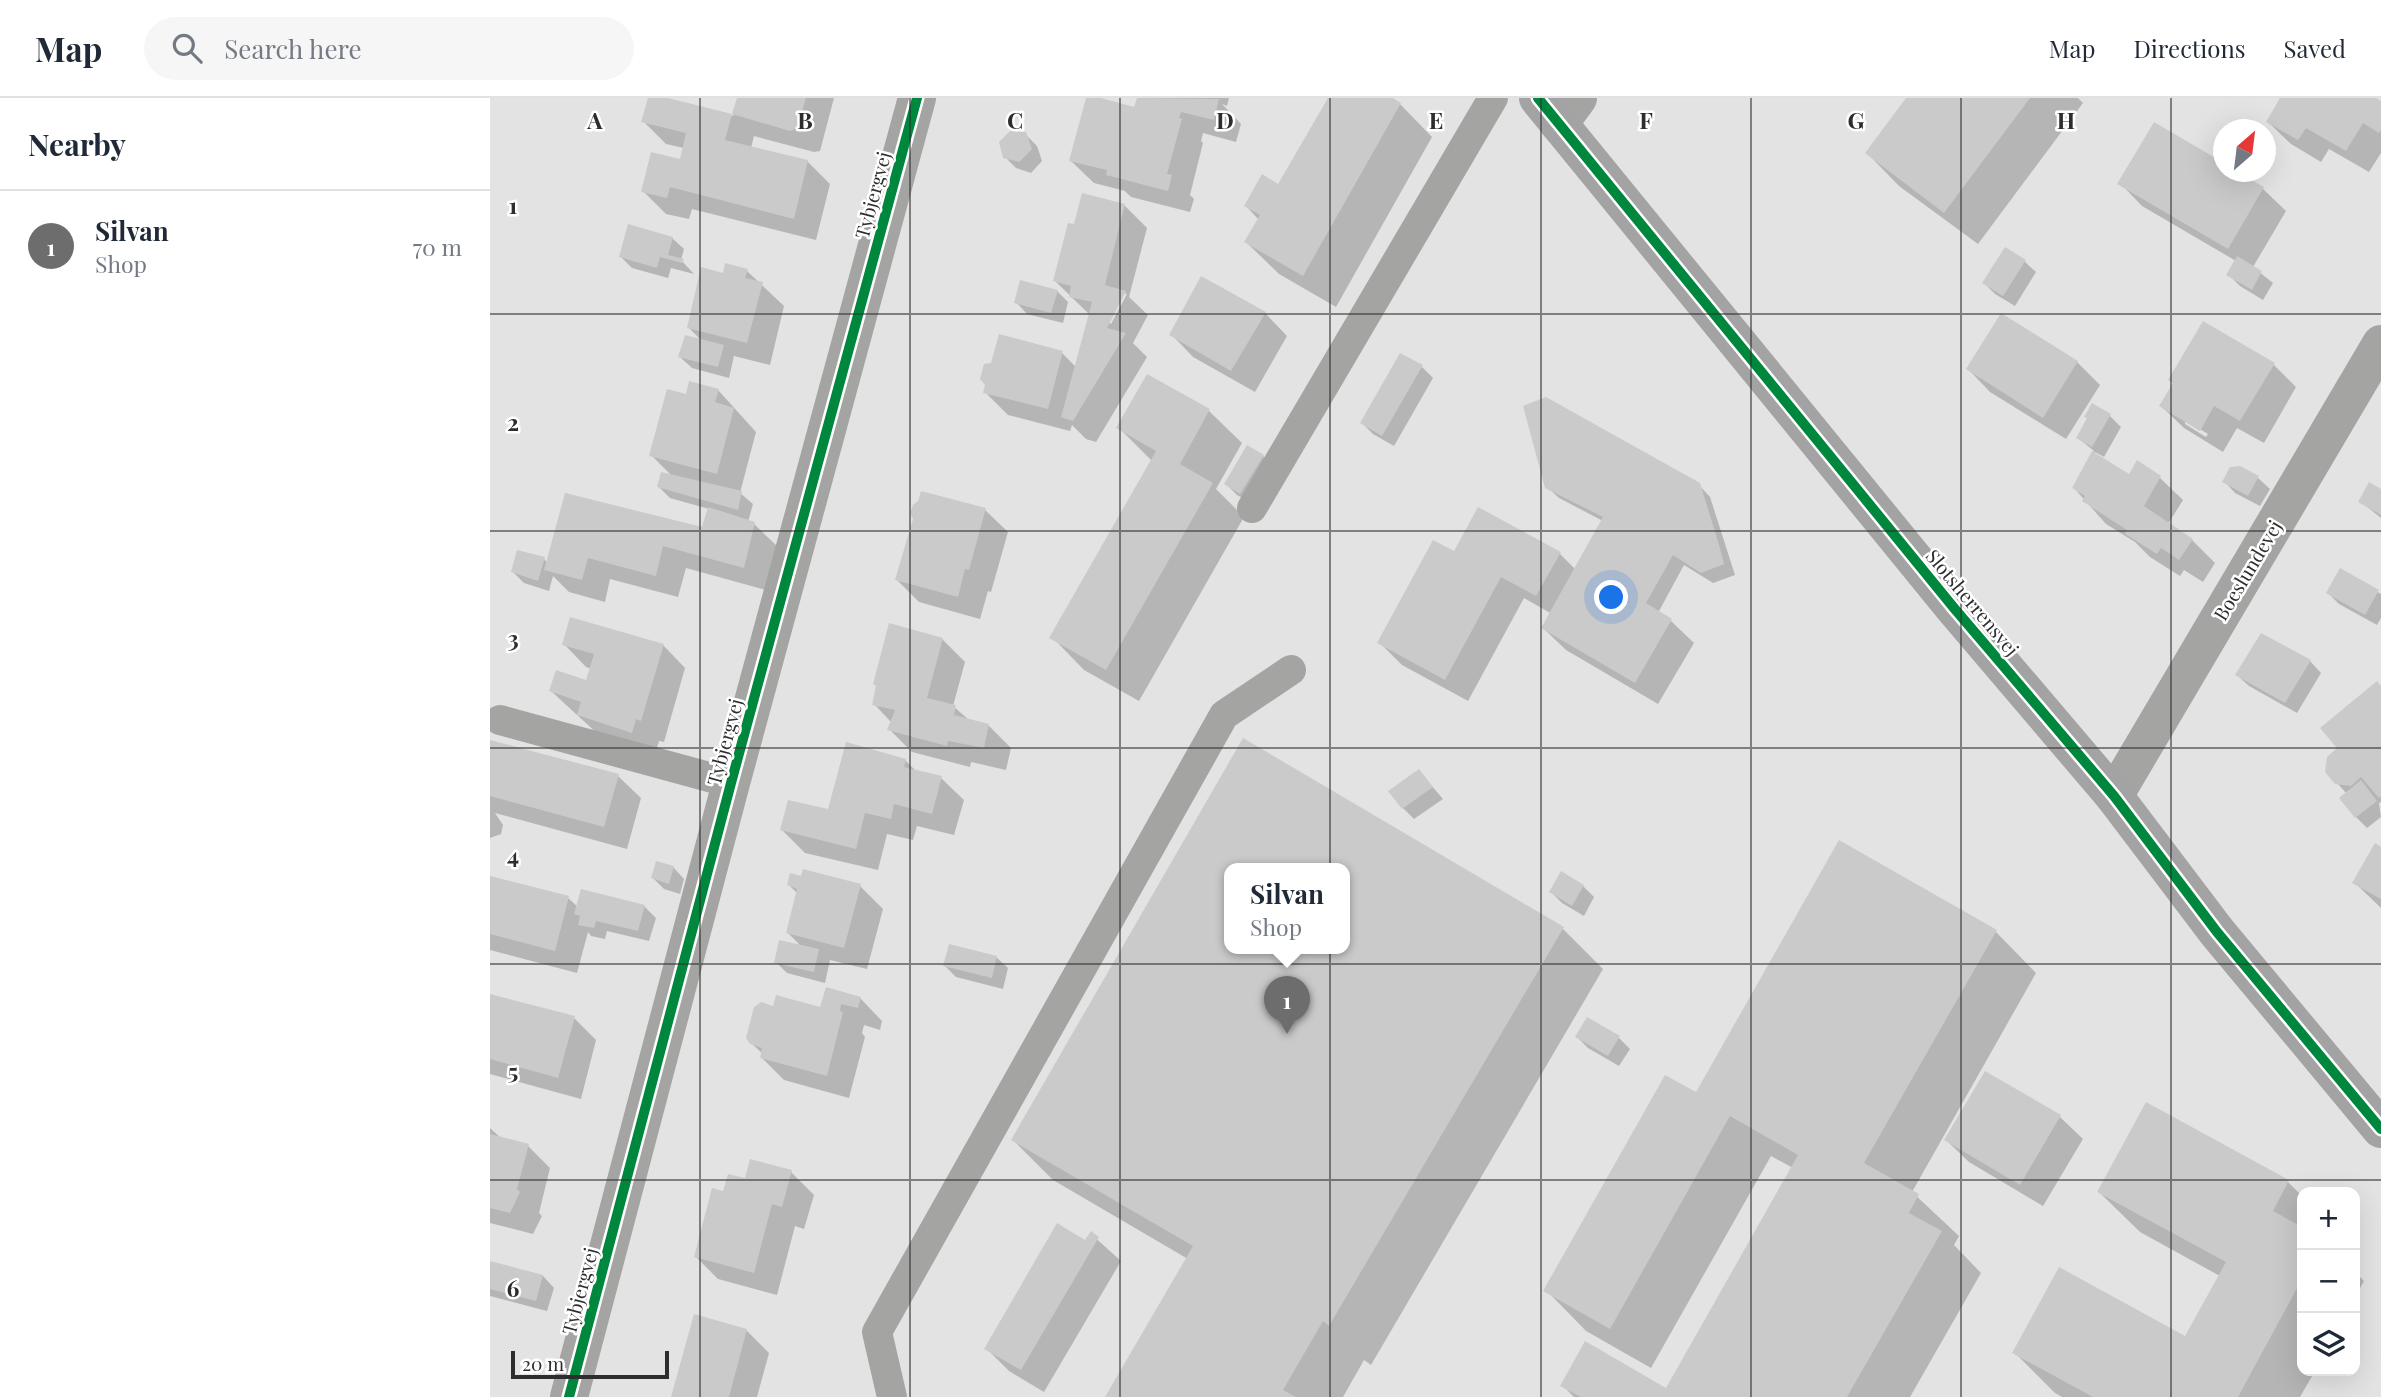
<!DOCTYPE html>
<html lang="en">
<head>
<meta charset="utf-8">
<style>
	:root { --surface:#fff; --page:#f6f6f7; --text:#1f2937; --muted:#747a83; --line:#e0e1e3; --accent:#6e6d6e }
	body { margin:0; font-family:"Playfair Display",serif; background:var(--page); color:var(--text) }
	.controls { position:absolute; right:21px; bottom:21px; display:grid; overflow:hidden; border-radius:14px; box-shadow:0 7px 28px #0002 }
	.controls button { width:63px; height:63px; display:grid; place-items:center; padding:0; border:0; border-bottom:2px solid var(--line); background:var(--surface); color:var(--text); font:35px sans-serif }
	.compass { position:absolute; left:1723px; top:21px; width:63px; height:63px; border-radius:50%; background:var(--surface); box-shadow:0 7px 28px #0002; rotate:28deg }
	.scale { position:absolute; left:21px; bottom:18px; width:158px; box-sizing:border-box; padding-left:7px; border:4px solid #2e2d2e; border-top:0; font-size:19px; line-height:24px; white-space:nowrap; color:#2e2d2e; -webkit-text-stroke:5px #fff; paint-order:stroke }
	.you { position:absolute; left:1122px; top:500px; width:24px; height:24px; margin:-18px; border:5px solid #fff; border-radius:50%; background:#1a73e8; box-shadow:0 0 0 10px #1a73e833 }
	.badge { display:grid; place-items:center; width:46px; height:46px; border-radius:50%; background:var(--accent); color:#fff; font-size:23px; font-weight:700 }
	.pin { position:absolute; translate:-50% -58px; filter:drop-shadow(0 2px 4px #0008) }
	.pin::after { content:''; position:absolute; top:37px; width:24px; height:21px; background:inherit; clip-path:polygon(0 0,100% 0,50% 100%) }
	.popup { position:absolute; left:734px; top:765px; width:126px; height:91px; box-sizing:border-box; display:grid; place-content:center; border-radius:14px; background:var(--surface); filter:drop-shadow(0 2px 5px #0005); font-size:23px; white-space:nowrap; color:var(--muted) }
	.popup b { font-size:26px; color:var(--text) }
	.popup::after { content:''; position:absolute; left:50%; top:100%; margin-left:-14px; border:14px solid transparent; border-top-color:var(--surface) }
	.list { margin:0; padding:0; list-style:none }
	h2 { display:flex; justify-content:space-between; align-items:center; height:91px; margin:0; padding:0 28px; font-size:30px }
	h2 small { font-size:23px; font-weight:400; color:var(--muted) }
	.list li { display:grid; grid-template-columns:46px 1fr auto; gap:21px; align-items:center; box-sizing:border-box; height:112px; padding:0 28px; border-top:2px solid var(--line) }
	.list b { display:block; font-size:26px; white-space:nowrap }
	.list p { margin:0; font-size:23px; white-space:nowrap; color:var(--muted) }
	.list em { font-size:23px; font-style:normal; color:var(--muted) }
	.icon { flex:none; width:38px; height:38px; fill:none; stroke:currentColor; stroke-width:2; stroke-linecap:round; stroke-linejoin:round }
	.map { position:relative; flex:none; width:1891px; height:1299px; overflow:hidden }
	header { display:flex; align-items:center; gap:42px; box-sizing:border-box; height:98px; padding:0 35px; background:var(--surface); border-bottom:2px solid var(--line) }
	header strong { font-size:33px }
	nav { display:flex; gap:38px; margin-inline-start:auto; font-size:24px }
	.search { width:490px; height:63px; background:var(--page); display:flex; align-items:center; gap:18px; box-sizing:border-box; padding:0 24px; border-radius:38px; color:var(--muted); font-size:26px }
	main { display:flex }
	aside { flex:1; background:var(--surface) }
	.map>svg:first-child { display:block }
</style>
</head>
<body>
<header>
<strong>Map</strong>
<div class="search"><svg class="icon" aria-label="search" viewBox="0 0 24 24"><circle cx="10" cy="10" r="6"/><path d="M15 15l6 6"/></svg>Search here</div>
<nav><a>Map</a><a>Directions</a><a>Saved</a></nav>
</header>
<main>
<aside>
<h2>Nearby<small></small></h2>
<ul class="list">
<li><span class="badge">1</span><div><b>Silvan</b><p>Shop</p></div><em>70 m</em></li>
</ul>
</aside>
<div class="map">
<svg width="1891" height="1299" viewBox="0 0 1891 1299">
	<rect width="100%" height="100%" fill="#e4e3e4"/>
	<g fill="#0003" fill-rule="evenodd">
		<polygon points="159,0 171,0 243,18 248,0 344,0 330,53 324,54 264,38 261,50 317,63 340,86 326,142 202,111 199,121 176,116 153,93 191,63 194,50 176,46 153,23"/>
		<polygon points="598,0 646,11 649,0 739,0 737,8 732,6 751,26 746,44 713,35 711,43 713,45 700,97 704,101 700,114 641,99 635,93 604,85 581,63"/>
		<polygon points="840,0 900,0 910,6 942,39 846,209 789,176 756,144 769,122 756,108 788,88"/>
		<polygon points="1418,0 1588,0 1593,5 1488,146 1409,88 1377,55"/>
		<polygon points="1792,0 1883,0 1891,5 1891,55 1879,74 1839,51 1831,64 1801,46 1778,24"/>
		<polygon points="535,36 547,48 552,63 541,75 526,70 515,59"/>
		<polygon points="1734,74 1744,74 1773,91 1796,113 1763,169 1783,185 1773,202 1750,188 1739,177 1746,163 1652,108 1630,85"/>
		<path d="M634,107l23,23 -18,69 19,18 -15,28 14,14 -51,85 -10,-3 -14,-14 -2,6 -62,-16 -23,-23 77,-39 14,14 14,-52 -35,-34 20,-55zM634,195l3,1 -16,30 -3,-3z"/>
		<polygon points="182,140 194,151 191,162 204,176 181,170 178,180 142,170 131,159"/>
		<polygon points="1534,163 1546,174 1525,208 1505,196 1494,185"/>
		<polygon points="257,173 294,208 280,267 244,258 239,280 202,270 190,259 212,243 199,230 234,177"/>
		<polygon points="567,193 578,204 573,225 537,216 526,204"/>
		<polygon points="775,215 797,238 765,294 703,259 681,236"/>
		<polygon points="1511,217 1587,264 1610,287 1576,341 1500,294 1478,271"/>
		<path d="M1784,267l22,22 -32,56 -27,-15 -14,24 -39,-24 -23,-22zM1695,322l23,14 -2,3 -21,-13z"/>
		<polygon points="932,269 943,280 904,348 883,336 872,325"/>
		<polygon points="228,292 266,334 250,395 263,406 258,424 264,426 287,448 276,492 196,470 188,499 120,481 115,504 79,494 63,478 59,493 34,485 23,474 54,461 58,466 213,431 219,411 180,400 169,389 182,378 161,357 197,298"/>
		<polygon points="719,313 752,345 726,391 754,419 649,603 594,572 562,539 662,363 628,329"/>
		<polygon points="1620,318 1631,329 1614,359 1605,354 1604,356 1640,379 1648,365 1670,380 1693,402 1678,426 1702,442 1725,465 1713,484 1694,472 1690,478 1660,459 1645,444 1616,426 1584,390 1604,353 1588,340"/>
		<polygon points="773,358 784,369 762,405 747,397 736,386"/>
		<polygon points="1750,370 1768,380 1780,391 1770,408 1745,395 1734,383"/>
		<polygon points="1209,387 1220,399 1245,477 1223,485 1194,467 1168,515 1181,523 1204,545 1168,606 1076,552 1053,530 1062,516 1034,500 978,603 912,567 889,544 964,455 1070,456 1087,473 1113,423 1069,400 1057,389"/>
		<polygon points="1891,393 1891,420 1870,403"/>
		<polygon points="495,412 518,434 501,494 498,493 490,521 429,504 407,482"/>
		<polygon points="1851,473 1891,496 1891,520 1887,527 1849,506 1838,495"/>
		<polygon points="452,541 475,564 463,608 479,622 498,627 521,650 516,672 481,664 480,669 422,654 399,631 402,625 384,606 388,589 384,586"/>
		<polygon points="74,546 173,547 195,570 174,644 169,643 165,656 111,639 61,593 98,584 102,571 96,569"/>
		<polygon points="1820,563 1831,575 1807,615 1759,588 1747,577"/>
		<polygon points="1891,590 1891,704 1889,705 1891,719 1877,730 1866,719 1857,696 1847,685 1850,650"/>
		<path d="M754,642l319,189 40,40 -232,396 -7,-5 -21,37h-236l81,-138 -135,-79 -40,-40zM739,770h116v80h-116z"/>
		<polygon points="0,643 128,678 151,700 137,751 5,715 13,727 11,736 0,740"/>
		<polygon points="415,662 426,673 451,680 474,702 464,737 427,728 423,742 397,736 388,772 315,755 292,732 339,713"/>
		<polygon points="929,673 953,701 924,721 913,710"/>
		<polygon points="1891,751 1891,810 1864,784"/>
		<polygon points="183,769 194,781 190,796 174,791 163,780"/>
		<polygon points="0,779 78,800 88,809 92,793 155,809 166,820 159,843 117,833 115,841 101,838 98,834 87,875 0,852"/>
		<polygon points="299,787 370,788 393,811 377,871 340,862 335,885 297,875 286,864 312,849 298,835 308,796"/>
		<polygon points="1093,788 1104,799 1094,818 1072,805 1061,794"/>
		<polygon points="1506,834 1546,875 1422,1094 1469,1138 1464,1147 1491,1175 1420,1299 1084,1299 1072,1287 1177,1292 1303,1070 1281,1058 1161,1270 1096,1233 1056,1192 1207,996"/>
		<polygon points="506,859 518,870 513,891 466,879 455,868"/>
		<polygon points="0,898 84,920 106,942 91,1001 0,976"/>
		<polygon points="370,900 392,923 390,932 374,927 372,935 375,939 359,1000 294,982 272,960 273,956 261,945 284,910 331,911"/>
		<polygon points="1087,939 1128,939 1140,951 1129,968 1098,950"/>
		<polygon points="1657,1007 1798,1084 1812,1098 1812,1273 1825,1273 1810,1299 1572,1299 1565,1295 1524,1254 1696,1240 1730,1178 1650,1134 1609,1094"/>
		<polygon points="1570,1019 1593,1041 1553,1108 1479,1064 1456,1042"/>
		<polygon points="0,1030 12,1041 38,1048 60,1070 49,1115 52,1118 43,1136 0,1125"/>
		<polygon points="301,1074 324,1097 314,1131 305,1128 287,1197 228,1181 205,1158 234,1095 257,1082"/>
		<polygon points="601,1136 631,1163 554,1294 519,1273 496,1250 596,1145"/>
		<polygon points="0,1165 53,1178 64,1190 57,1213 0,1198 0,1200"/>
		<polygon points="1865,1174 1874,1183 1865,1199"/>
		<polygon points="256,1232 279,1255 267,1299 183,1299"/>
	</g>
	<g fill="#cbcaca" fill-rule="evenodd">
		<polygon points="158,0 178,0 242,16 235,42 318,62 304,121 180,89 177,100 151,94 161,54 190,61 196,35 151,24"/>
		<polygon points="247,0 316,0 307,30 300,33 242,16"/>
		<polygon points="596,0 611,0 644,9 647,0 729,1 724,22 691,14 689,20 692,21 677,76 682,77 678,93 616,77 617,72 579,63"/>
		<polygon points="838,0 903,0 911,5 813,178 754,144 770,117 754,108 772,76 788,86"/>
		<polygon points="1416,0 1540,0 1454,115 1375,55"/>
		<polygon points="1790,0 1886,0 1891,3 1891,32 1889,35 1873,25 1856,53 1816,30 1808,42 1776,24"/>
		<polygon points="1664,24 1734,65 1734,74 1747,74 1774,89 1738,151 1627,86"/>
		<polygon points="520,33 536,34 542,51 529,64 513,60 509,44"/>
		<polygon points="592,95 635,106 615,187 636,193 617,230 636,235 583,323 571,319 602,204 579,199 581,188 563,183 578,125 584,126"/>
		<polygon points="138,126 183,139 178,157 194,161 192,165 170,159 167,170 129,159"/>
		<polygon points="1515,149 1536,162 1513,198 1492,185"/>
		<polygon points="1747,158 1772,173 1762,192 1736,177"/>
		<polygon points="235,165 258,171 255,180 273,184 257,245 197,230 211,169 233,175"/>
		<polygon points="711,178 776,214 741,273 679,237"/>
		<polygon points="530,182 568,192 561,215 524,205"/>
		<polygon points="1511,215 1588,263 1553,320 1476,271"/>
		<polygon points="1713,223 1785,265 1750,323 1724,308 1710,333 1669,308 1683,285 1678,282"/>
		<polygon points="509,236 573,253 558,311 493,295 495,287 490,281 494,266 501,265"/>
		<polygon points="195,237 234,247 228,269 188,259"/>
		<polygon points="910,255 933,267 892,338 870,325"/>
		<polygon points="657,276 720,311 690,366 723,385 616,572 559,540 666,353 626,330"/>
		<polygon points="199,283 229,291 225,304 244,310 227,376 159,358 177,291 196,296"/>
		<polygon points="1056,299 1210,385 1230,450 1234,466 1211,475 1183,457 1156,505 1182,521 1145,585 1051,530 1113,419 1055,390 1033,308"/>
		<polygon points="1602,305 1621,316 1602,349 1586,340 1597,320 1594,319"/>
		<polygon points="757,347 774,357 750,396 734,386"/>
		<polygon points="1602,353 1639,376 1647,362 1671,378 1654,408 1703,441 1689,462 1671,450 1667,456 1635,436 1637,432 1592,403 1595,398 1582,390"/>
		<polygon points="1750,368 1769,378 1758,398 1732,384 1740,369"/>
		<polygon points="171,374 252,393 248,412 167,389"/>
		<polygon points="1879,384 1891,391 1891,417 1868,404"/>
		<polygon points="431,393 496,410 479,472 475,471 468,499 405,482 423,421 420,415 423,407 428,403"/>
		<polygon points="75,395 212,429 218,409 265,424 254,470 173,448 166,478 98,460 92,482 54,472"/>
		<polygon points="988,409 1071,454 1046,498 1011,479 955,582 887,545 943,442 964,453"/>
		<polygon points="27,452 55,459 48,483 21,474"/>
		<polygon points="1850,470 1889,492 1875,517 1836,495"/>
		<polygon points="80,519 174,546 151,623 146,621 142,635 87,617 91,604 59,593 66,572 96,582 104,556 72,547"/>
		<polygon points="399,525 453,540 437,600 466,607 464,617 499,626 494,650 458,643 457,648 397,632 405,612 382,607 386,587 383,586"/>
		<polygon points="1771,535 1821,562 1795,605 1745,577"/>
		<polygon points="1887,583 1891,588 1891,698 1889,700 1871,679 1861,688 1845,686 1835,674 1837,659 1847,650 1830,630"/>
		<path d="M753,640l321,189 -235,399 -6,-5 -40,69 13,7h-191l88,-151 -182,-106zM739,770h116v80h-116z"/>
		<polygon points="0,642 129,676 114,729 0,698"/>
		<polygon points="356,644 416,661 414,669 452,678 442,716 404,706 401,721 375,715 366,751 290,732 298,702 338,711"/>
		<polygon points="929,671 943,689 912,711 898,693"/>
		<polygon points="1871,682 1887,703 1865,720 1849,700"/>
		<polygon points="1349,742 1507,832 1374,1065 1429,1096 1419,1115 1452,1133 1357,1299 1091,1299 1070,1288 1095,1243 1176,1290 1308,1057 1240,1018 1120,1231 1053,1193 1175,977 1206,994"/>
		<polygon points="1885,745 1891,749 1891,801 1862,785"/>
		<polygon points="166,763 184,768 179,786 161,780"/>
		<polygon points="313,771 371,786 354,850 296,835 307,791 297,787 300,775 311,778"/>
		<polygon points="1071,773 1094,787 1082,808 1059,794"/>
		<polygon points="0,778 79,798 65,853 0,836"/>
		<polygon points="91,791 155,807 148,833 106,823 104,830 88,827 90,818 84,816"/>
		<polygon points="289,842 329,851 324,874 284,865"/>
		<polygon points="459,846 507,858 502,880 453,868"/>
		<polygon points="336,889 371,899 368,910 351,906 350,913 353,914 337,978 270,960 272,950 260,946 256,940 264,909 271,904 283,908 286,897 330,909"/>
		<polygon points="0,896 85,918 68,980 0,961"/>
		<polygon points="1097,919 1130,938 1118,958 1085,939"/>
		<polygon points="1495,973 1571,1017 1530,1087 1454,1042"/>
		<polygon points="1656,1004 1799,1082 1783,1113 1812,1129 1812,1181 1748,1299 1603,1299 1522,1255 1569,1169 1695,1238 1736,1164 1607,1094"/>
		<polygon points="0,1036 39,1046 27,1091 30,1094 20,1115 0,1110"/>
		<polygon points="260,1061 302,1072 292,1109 282,1106 264,1175 204,1159 222,1090 233,1093 238,1076 255,1080"/>
		<polygon points="567,1125 595,1142 601,1133 609,1139 531,1272 494,1251"/>
		<polygon points="0,1163 53,1177 46,1203 0,1191"/>
		<polygon points="204,1216 257,1231 239,1299 181,1299"/>
	</g>
	<g fill="none" stroke-linecap="round" stroke-linejoin="round">
		<g stroke="#a4a4a3" stroke-width="30">
			<polyline points="762,410 1003,0"/>
			<polyline points="10,622 241,685"/>
			<polyline points="402,1299 387,1234 734,617 801,572"/>
		</g>
		<g stroke="#a4a4a3" stroke-width="38">
			<polyline points="1069,26 1088,0"/>
			<polyline points="1624,698 1891,246"/>
			<polyline points="79,1299 241,685 427,0"/>
		</g>
		<polyline stroke="#a3a3a3" stroke-width="38" points="1048,0 1464,510 1624,698 1727,834 1891,1031"/>
		<g stroke="#fff" stroke-width="15">
			<g id="cycleway">
				<polyline points="1048,0 1464,510 1624,698 1727,834 1891,1031"/>
				<polyline points="79,1299 241,685 427,0"/>
			</g>
		</g>
		<use href="#cycleway" stroke="#00873e" stroke-width="10"/>
	</g>
	<path fill="none" stroke="#2e2d2e" stroke-width="2" stroke-opacity="0.55" d="M210,0v1299M420,0v1299M630,0v1299M840,0v1299M1051,0v1299M1261,0v1299M1471,0v1299M1681,0v1299M0,216h1891M0,433h1891M0,650h1891M0,866h1891M0,1082h1891"/>
	<g text-anchor="middle" dominant-baseline="central" stroke-width="5" stroke-linejoin="round" paint-order="stroke">
		<g font-size="19" fill="#2e2d2e" stroke="#fff">
			<text transform="translate(382 97) rotate(-75)">Tybjergvej</text>
			<text transform="translate(1757 472) rotate(-59)">Boeslundevej</text>
			<text transform="translate(1483 504) rotate(50)">Slotsherrensvej</text>
			<text transform="translate(234 644) rotate(-75)">Tybjergvej</text>
			<text transform="translate(89 1193) rotate(-75)">Tybjergvej</text>
		</g>
	</g>
	<g font-size="23" text-anchor="middle" font-weight="bold" fill="#2e2d2e" stroke="#fff" stroke-width="5" stroke-linejoin="round" paint-order="stroke">
		<text x="105" y="31">A</text>
		<text x="315" y="31">B</text>
		<text x="525" y="31">C</text>
		<text x="735" y="31">D</text>
		<text x="946" y="31">E</text>
		<text x="1156" y="31">F</text>
		<text x="1366" y="31">G</text>
		<text x="1576" y="31">H</text>
		<text x="23" y="116">1</text>
		<text x="23" y="333">2</text>
		<text x="23" y="549">3</text>
		<text x="23" y="766">4</text>
		<text x="23" y="982">5</text>
		<text x="23" y="1199">6</text>
	</g>
</svg>
<div class="controls">
<button>+</button>
<button>−</button>
<button><svg class="icon" aria-label="layers" viewBox="0 0 24 24"><path d="M12 4l9 5-9 5-9-5zM3 14l9 5 9-5"/></svg></button>
</div>
<svg class="compass" viewBox="-18 -18 36 36"><path d="M0-13l5 13h-10z" fill="#e53935"/><path d="M0 13l5-13h-10z" fill="#747a83"/></svg>
<div class="scale">20 m</div>
<div class="you"></div>
<div class="pin badge" style="left:797px;top:936px">1</div>
<div class="popup"><b>Silvan</b>Shop</div>
</div>
</main>
</body>
</html>
